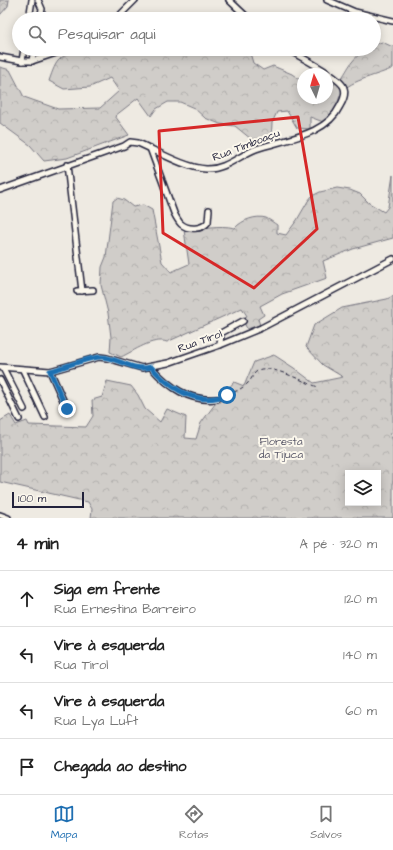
<!DOCTYPE html>
<html lang="pt">
<head>
<meta charset="utf-8">
<style>
	:root { --surface:#fff; --page:#f6f6f6; --text:#222; --muted:#767676; --line:#e0e0e0; --accent:#1f6fb2 }
	body { margin:0; font-family:"Architects Daughter",sans-serif; background:var(--page); color:var(--text) }
	.controls { position:absolute; right:12px; bottom:12px; display:grid; overflow:hidden; border-radius:0px; box-shadow:0 2px 10px #0003 }
	.controls button { width:36px; height:36px; display:grid; place-items:center; padding:0; border:0; border-bottom:1px solid var(--line); background:var(--surface); color:var(--text); font:20px sans-serif }
	.compass { position:absolute; left:297px; top:68px; width:36px; height:36px; border-radius:50%; background:var(--surface); box-shadow:0 2px 10px #0003; rotate:355deg }
	.scale { position:absolute; left:12px; bottom:10px; width:72px; box-sizing:border-box; padding-left:4px; border:2px solid #22223b; border-top:0; font-size:11px; line-height:14px; white-space:nowrap; color:#22223b; -webkit-text-stroke:3px #fbf7ec; paint-order:stroke }
	.stop { position:absolute; width:12px; height:12px; margin:-9px; border:3px solid #1f6fb2; border-radius:50%; background:#fff }
	.stop.end { background:#1f6fb2; border-color:#fff; box-shadow:0 1px 4px #0008 }
	.list { margin:0; padding:0; list-style:none }
	h2 { display:flex; justify-content:space-between; align-items:center; height:52px; margin:0; padding:0 16px; font-size:17px }
	h2 small { font-size:13px; font-weight:400; color:var(--muted) }
	.list li { display:grid; grid-template-columns:26px 1fr auto; gap:12px; align-items:center; box-sizing:border-box; height:56px; padding:0 16px; border-top:1px solid var(--line) }
	.list b { display:block; font-size:15px; white-space:nowrap }
	.list p { margin:0; font-size:13px; white-space:nowrap; color:var(--muted) }
	.list em { font-size:13px; font-style:normal; color:var(--muted) }
	.icon { flex:none; width:22px; height:22px; fill:none; stroke:currentColor; stroke-width:2; stroke-linecap:round; stroke-linejoin:round }
	.map { position:relative; flex:none; width:393px; height:518px; overflow:hidden }
	.search { position:absolute; background:var(--surface); box-shadow:0 2px 10px #0003; left:12px; right:12px; top:12px; height:44px; display:flex; align-items:center; gap:10px; box-sizing:border-box; padding:0 14px; border-radius:22px; color:var(--muted); font-size:15px }
	.sheet { height:276px; background:var(--surface) }
	nav { display:flex; justify-content:space-around; align-items:center; box-sizing:border-box; height:56px; border-top:1px solid var(--line); background:var(--surface); font-size:11px; color:var(--muted) }
	nav a { display:grid; justify-items:center; gap:2px }
	nav .on { color:var(--accent) }
	.map>svg:first-child { display:block }
</style>
</head>
<body>
<div class="map">
<svg width="393" height="518" viewBox="0 0 393 518">
	<defs>
		<pattern id="forest-crowns" width="20" height="18" patternUnits="userSpaceOnUse"><rect width="20" height="18" fill="#d0cdc9"/><path d="M2 6a3 3 0 1 1 6 0M12 15a3 3 0 1 1 6 0" fill="none" stroke="#b2b0ae"/></pattern>
	</defs>
	<rect width="100%" height="100%" fill="#eeeae2"/>
	<filter id="ink" filterUnits="userSpaceOnUse"><feTurbulence type="fractalNoise" baseFrequency=".025" numOctaves="2"/><feDisplacementMap in="SourceGraphic" scale="8" xChannelSelector="R" yChannelSelector="G"/><feConvolveMatrix kernelMatrix="1 2 1 2 8 2 1 2 1" color-interpolation-filters="sRGB"/></filter>
	<g filter="url(#ink)">
		<g fill="url(#forest-crowns)" stroke="#797882" fill-rule="evenodd">
			<polygon points="0,0 9,0 8,6 0,15"/>
			<polygon points="193,15 201,15 209,19 185,19"/>
			<path d="M382,42l11,5v21c-13,7 -43,12 -51,24 -7,12 -3,20 -16,31l-16,-6v12l-13,-1 -10,-17 -10,1 -5,11 -1,19 -17,6 -3,-9 -16,-13 -15,-2 -15,-6 -11,-10 -14,-6h-12l-12,7 -5,7 -13,-18 -23,18 14,19 -62,23 -23,3 -14,-16 -30,-22v-56l10,3 14,27 34,12 42,-1 19,-17 -9,-13 -20,9 -26,2 -15,-8c8,-23 9,-24 33,-32h164l4,4 3,10 10,7 10,-4 19,8 11,8v16h24v-11c17,-6 16,-13 25,-25 3,-4 8,-8 11,-12l11,-1v-4z"/>
			<path d="M393,175v63l-40,11 -30,12 4,17 -45,16 -22,12 4,9 -6,4 2,6 -13,4 -5,-11 5,-2 -5,-8 -75,34c-14,-5 -33,9 -46,15l-11,-5 1,-15 -3,-24 -7,-28 1,-18 4,-10 7,-56 4,-3 7,2 9,7 10,-2 9,5 10,52 9,10 18,-8 -5,-34c18,-1 34,-6 51,-2 7,-8 21,-13 31,-10 4,2 8,5 11,7v8l9,2 11,-15 11,-19 4,-5 8,-4 17,-4 13,2 10,4 9,9 15,9 4,-5z"/>
			<path d="M393,296v137l-3,1 3,7v77h-302l1,-9 -4,-7 -88,-20v-61l10,-6 6,10 11,-4 2,4 57,2 7,-11 -1,-16 10,-3 5,-16 24,5 7,9 7,14 15,13 7,-13 19,8 -1,21 11,1 5,-16 17,-23 16,-18 10,4 10,-24 20,-7 20,13 20,15 29,-6 -20,-12 -17,-18 8,-22 28,-17 45,-9zM348,473h30v30h-30z"/>
		</g>
		<g fill="none" stroke-linecap="round" stroke-linejoin="round">
			<g stroke="#22223b" stroke-width="8">
				<g id="street">
					<polyline points="38,0 42,9 40,19"/>
					<polyline points="229,0 249,19"/>
					<polyline points="327,0 355,12 393,21"/>
					<polyline points="29,19 32,0"/>
					<polyline points="116,19 135,0"/>
					<polyline points="0,57 22,61 32,61 68,49"/>
					<polyline points="22,61 24,49"/>
					<polyline points="32,61 34,49"/>
					<path d="M150,148l24,65c2,4 4,8 7,11 7,6 21,6 27,-2l1,-12"/>
					<polyline points="67,165 82,291"/>
					<path d="M0,190l124,-44 6,-4 8,1c19,8 48,25 68,26 19,1 34,-14 50,-20 28,-10 70,-13 84,-43 3,-5 6,-12 4,-18 -3,-11 -46,-32 -57,-39"/>
					<polyline points="77,291 93,290"/>
					<polyline points="220,345 221,333 243,321"/>
					<polyline points="0,367 50,371 99,357 107,358 142,368 168,363 220,345 261,328 393,259"/>
					<path d="M151,367c18,20 38,35 66,32"/>
					<polyline points="3,368 24,409"/>
					<polyline points="23,370 45,417"/>
					<polyline points="50,371 67,409"/>
					<polyline points="0,380 19,419"/>
					<polyline points="0,515 8,518"/>
				</g>
			</g>
			<path stroke="#22223b" stroke-width="1" stroke-dasharray="4 3" stroke-linecap="butt" d="M221,398c9,-4 20,-8 27,-15 4,-4 5,-9 9,-12 10,-9 49,12 61,16"/>
			<use href="#street" stroke="#fbf7ec" stroke-width="5"/>
		</g>
	</g>
	<g fill="none" stroke-linecap="round" stroke-linejoin="round" filter="url(#ink)">
		<path stroke="#1f6fb2" stroke-width="5" d="M67,409l-17,-38c12,-3 42,-15 52,-14 17,1 31,15 49,10 20,22 46,40 76,28"/>
	</g>
	<path fill="none" stroke="#d62828" stroke-width="3" stroke-linejoin="round" d="M298,117l19,112 -63,59 -91,-55 -4,-102z"/>
	<g text-anchor="middle" dominant-baseline="central" stroke-width="4" stroke-linejoin="round" paint-order="stroke">
		<g font-size="11" fill="#22223b" stroke="#fbf7ec">
			<text transform="translate(246 145) rotate(-21)">Rua Timboaçu</text>
			<text transform="translate(200 341) rotate(-20)">Rua Tirol</text>
		</g>
		<g font-size="11" fill="#565566" stroke="#fbf7ec">
			<text x="281" y="441">Floresta<tspan x="281" dy="13">da Tijuca</tspan></text>
		</g>
	</g>
</svg>
<div class="controls">
<button><svg class="icon" aria-label="layers" viewBox="0 0 24 24"><path d="M12 4l9 5-9 5-9-5zM3 14l9 5 9-5"/></svg></button>
</div>
<svg class="compass" viewBox="-18 -18 36 36"><path d="M0-13l5 13h-10z" fill="#e53935"/><path d="M0 13l5-13h-10z" fill="#767676"/></svg>
<div class="scale">100 m</div>
<div class="stop" style="left:227px;top:395px"></div>
<div class="stop end" style="left:67px;top:409px"></div>
<div class="search"><svg class="icon" aria-label="search" viewBox="0 0 24 24"><circle cx="10" cy="10" r="6"/><path d="M15 15l6 6"/></svg>Pesquisar aqui</div>
</div>
<section class="sheet">
<h2>4 min<small>A pé · 320 m</small></h2>
<ul class="list">
<li><svg class="icon" aria-label="ahead" viewBox="0 0 24 24"><path d="M12 20V5M6 11l6-6 6 6"/></svg><div><b>Siga em frente</b><p>Rua Ernestina Barreiro</p></div><em>120 m</em></li>
<li><svg class="icon" aria-label="left" viewBox="0 0 24 24"><path d="M17 20v-9H6M10 6l-5 5 5 5"/></svg><div><b>Vire à esquerda</b><p>Rua Tirol</p></div><em>140 m</em></li>
<li><svg class="icon" aria-label="left" viewBox="0 0 24 24"><path d="M17 20v-9H6M10 6l-5 5 5 5"/></svg><div><b>Vire à esquerda</b><p>Rua Lya Luft</p></div><em>60 m</em></li>
<li><svg class="icon" aria-label="arrive" viewBox="0 0 24 24"><path d="M6 21V4h12l-3 4 3 4H6"/></svg><div><b>Chegada ao destino</b></div></li>
</ul>
</section>
<nav>
<a class="on"><svg class="icon" aria-label="map" viewBox="0 0 24 24"><path d="M3 6l6-2 6 2 6-2v14l-6 2-6-2-6 2zM9 4v14M15 6v14"/></svg>Mapa</a>
<a><svg class="icon" aria-label="directions" viewBox="0 0 24 24"><path d="M12 3l9 9-9 9-9-9zM9 14v-3h6M13 9l2 2-2 2"/></svg>Rotas</a>
<a><svg class="icon" aria-label="saved" viewBox="0 0 24 24"><path d="M7 4h10v16l-5-4-5 4z"/></svg>Salvos</a>
</nav>
</body>
</html>
